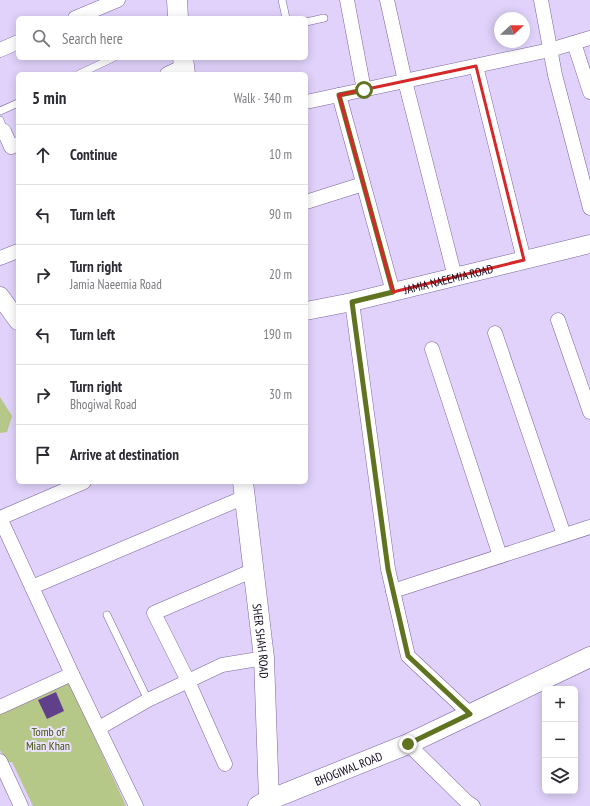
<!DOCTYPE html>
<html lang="en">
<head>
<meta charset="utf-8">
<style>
	:root { --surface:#fff; --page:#f2f2f3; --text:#2b2b33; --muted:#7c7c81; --line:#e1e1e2 }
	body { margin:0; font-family:"PT Sans Narrow",sans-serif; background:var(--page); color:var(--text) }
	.controls { position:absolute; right:12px; bottom:12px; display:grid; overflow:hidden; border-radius:6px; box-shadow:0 2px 10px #0003 }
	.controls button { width:36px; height:36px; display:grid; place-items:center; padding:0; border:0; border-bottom:1px solid var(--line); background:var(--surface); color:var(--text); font:20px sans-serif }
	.compass { position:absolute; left:494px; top:12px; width:36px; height:36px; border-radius:50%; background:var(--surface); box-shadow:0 2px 10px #0003; rotate:68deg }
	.stop { position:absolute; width:12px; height:12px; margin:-9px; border:3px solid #607321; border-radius:50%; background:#fff }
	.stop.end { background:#607321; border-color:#fff; box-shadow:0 1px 4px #0008 }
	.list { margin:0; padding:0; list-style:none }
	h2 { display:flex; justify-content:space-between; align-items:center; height:52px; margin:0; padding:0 16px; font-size:17px }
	h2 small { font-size:13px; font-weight:400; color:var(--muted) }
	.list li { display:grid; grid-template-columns:26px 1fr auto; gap:12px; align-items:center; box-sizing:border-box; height:60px; padding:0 16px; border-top:1px solid var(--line) }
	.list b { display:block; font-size:15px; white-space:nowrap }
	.list p { margin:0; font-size:13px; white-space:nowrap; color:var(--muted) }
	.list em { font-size:13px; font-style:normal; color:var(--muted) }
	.icon { flex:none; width:22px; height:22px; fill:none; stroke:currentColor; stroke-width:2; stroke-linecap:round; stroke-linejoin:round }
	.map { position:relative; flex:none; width:590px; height:806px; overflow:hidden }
	.search { position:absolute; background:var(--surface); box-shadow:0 2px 10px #0003; left:16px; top:16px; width:292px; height:44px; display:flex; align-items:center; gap:10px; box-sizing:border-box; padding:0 14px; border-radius:6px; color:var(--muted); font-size:15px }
	.panel { position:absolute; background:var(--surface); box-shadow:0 2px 10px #0003; left:16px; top:72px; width:292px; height:412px; border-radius:6px }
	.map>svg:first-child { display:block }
</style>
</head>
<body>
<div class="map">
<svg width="590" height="806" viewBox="0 0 590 806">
	<rect width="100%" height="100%" fill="#e0d2fa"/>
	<g fill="#b6c887">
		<polygon points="0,397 12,416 7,432 0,433"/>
		<polygon points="68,679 126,806 33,806 12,762 6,762 0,750 0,710"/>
	</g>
	<polygon fill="#60408b" points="56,692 64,711 47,719 38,700"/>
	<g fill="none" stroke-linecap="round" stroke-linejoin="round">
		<g stroke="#7d65a2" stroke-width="8">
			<g id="service">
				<polyline points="282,0 286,18"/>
				<polyline points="306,22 324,18"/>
				<polyline points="79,74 113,58"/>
				<polyline points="0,111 18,103"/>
				<polyline points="0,120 4,131"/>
				<polyline points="107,615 148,700"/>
			</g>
		</g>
		<g stroke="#7d65a2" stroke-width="15">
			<g id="minor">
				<polyline points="347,0 364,90"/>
				<polyline points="387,0 405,81 455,277"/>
				<polyline points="541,0 555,75 590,208"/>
				<polyline points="75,18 118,0"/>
				<polyline points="574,43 590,92"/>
				<polyline points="0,50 18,42"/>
				<polyline points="476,66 524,260"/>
				<polyline points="167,74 184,66"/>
				<polyline points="339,95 393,292"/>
				<polyline points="306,102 550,50 590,38"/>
				<polyline points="0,133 4,131 11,147 18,144"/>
				<polyline points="306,202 363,184"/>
				<polyline points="0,258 18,251"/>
				<polyline points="352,302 388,569 408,656 470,714"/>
				<polyline points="558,320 590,412"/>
				<polyline points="495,333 564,535"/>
				<polyline points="432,349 500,556"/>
				<polyline points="0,518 72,674 136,806"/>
				<polyline points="0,518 84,482"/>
				<polyline points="32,587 245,497"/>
				<polyline points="393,591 590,527"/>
				<polyline points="0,707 72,674"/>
				<polyline points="99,728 148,700 222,665 264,658"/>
				<polyline points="408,744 467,802 473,806"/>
				<polyline points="0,761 21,806"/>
				<polyline points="225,764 188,681 154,613 254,570"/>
			</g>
		</g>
		<g stroke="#7d65a2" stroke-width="19">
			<g id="tertiary">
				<polyline points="0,296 18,321"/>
				<path id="s1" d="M306,311l46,-9 238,-58"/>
			</g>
		</g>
		<g stroke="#7d65a2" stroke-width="21">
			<g id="secondary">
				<polyline points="177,0 178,18"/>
				<polyline points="183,58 185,74"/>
				<path id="s2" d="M243,482l21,176 5,142"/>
				<path id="s3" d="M258,806l11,-6 139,-56 182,-87"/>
			</g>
		</g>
		<use href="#service" stroke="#fff" stroke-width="7"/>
		<use href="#minor" stroke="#fff" stroke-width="14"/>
		<use href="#tertiary" stroke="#fff" stroke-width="18"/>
		<use href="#secondary" stroke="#fff" stroke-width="20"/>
	</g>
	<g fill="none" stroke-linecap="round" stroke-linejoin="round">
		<polyline stroke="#607321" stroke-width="5" points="364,90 339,95 393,292 352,302 388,569 408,656 470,714 408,744"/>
	</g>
	<path fill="none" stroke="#d62828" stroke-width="3" stroke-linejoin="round" d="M476,66l48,194 -131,32 -54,-197z"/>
	<g text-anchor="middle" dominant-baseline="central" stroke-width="4" stroke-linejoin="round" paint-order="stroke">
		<g font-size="12" fill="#0f061c" stroke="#ebe2fd">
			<text stroke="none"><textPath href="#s1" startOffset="146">JAMIA NAEEMIA ROAD</textPath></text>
			<text stroke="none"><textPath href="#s2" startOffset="160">SHER SHAH ROAD</textPath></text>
			<text stroke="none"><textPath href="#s3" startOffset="98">BHOGIWAL ROAD</textPath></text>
		</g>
		<g font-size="12" fill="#43520e" stroke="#ebe2fd">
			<text x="48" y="731">Tomb of<tspan x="48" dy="14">Mian Khan</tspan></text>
		</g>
	</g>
</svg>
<div class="controls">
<button>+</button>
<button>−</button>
<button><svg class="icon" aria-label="layers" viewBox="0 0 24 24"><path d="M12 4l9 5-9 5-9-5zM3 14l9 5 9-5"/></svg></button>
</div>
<svg class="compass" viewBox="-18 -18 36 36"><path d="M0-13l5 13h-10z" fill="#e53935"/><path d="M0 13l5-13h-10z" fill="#7c7c81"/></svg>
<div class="stop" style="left:364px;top:90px"></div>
<div class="stop end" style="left:408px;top:744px"></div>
<div class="search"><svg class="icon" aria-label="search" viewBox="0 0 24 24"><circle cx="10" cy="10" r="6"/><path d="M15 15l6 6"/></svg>Search here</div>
<section class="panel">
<h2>5 min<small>Walk · 340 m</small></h2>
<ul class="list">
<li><svg class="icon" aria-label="ahead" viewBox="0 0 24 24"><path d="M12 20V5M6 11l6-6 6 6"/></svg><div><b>Continue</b></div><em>10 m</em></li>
<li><svg class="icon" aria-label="left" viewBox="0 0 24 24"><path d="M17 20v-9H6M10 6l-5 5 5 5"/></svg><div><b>Turn left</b></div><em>90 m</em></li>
<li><svg class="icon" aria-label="right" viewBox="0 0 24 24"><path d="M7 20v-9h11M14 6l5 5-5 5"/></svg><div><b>Turn right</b><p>Jamia Naeemia Road</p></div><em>20 m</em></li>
<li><svg class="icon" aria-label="left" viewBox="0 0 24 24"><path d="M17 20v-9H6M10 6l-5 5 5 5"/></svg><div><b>Turn left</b></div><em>190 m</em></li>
<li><svg class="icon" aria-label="right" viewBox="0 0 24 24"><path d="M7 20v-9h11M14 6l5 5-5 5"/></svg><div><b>Turn right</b><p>Bhogiwal Road</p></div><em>30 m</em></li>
<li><svg class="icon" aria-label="arrive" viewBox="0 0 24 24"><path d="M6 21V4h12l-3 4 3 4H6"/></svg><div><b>Arrive at destination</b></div></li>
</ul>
</section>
</div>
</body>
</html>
